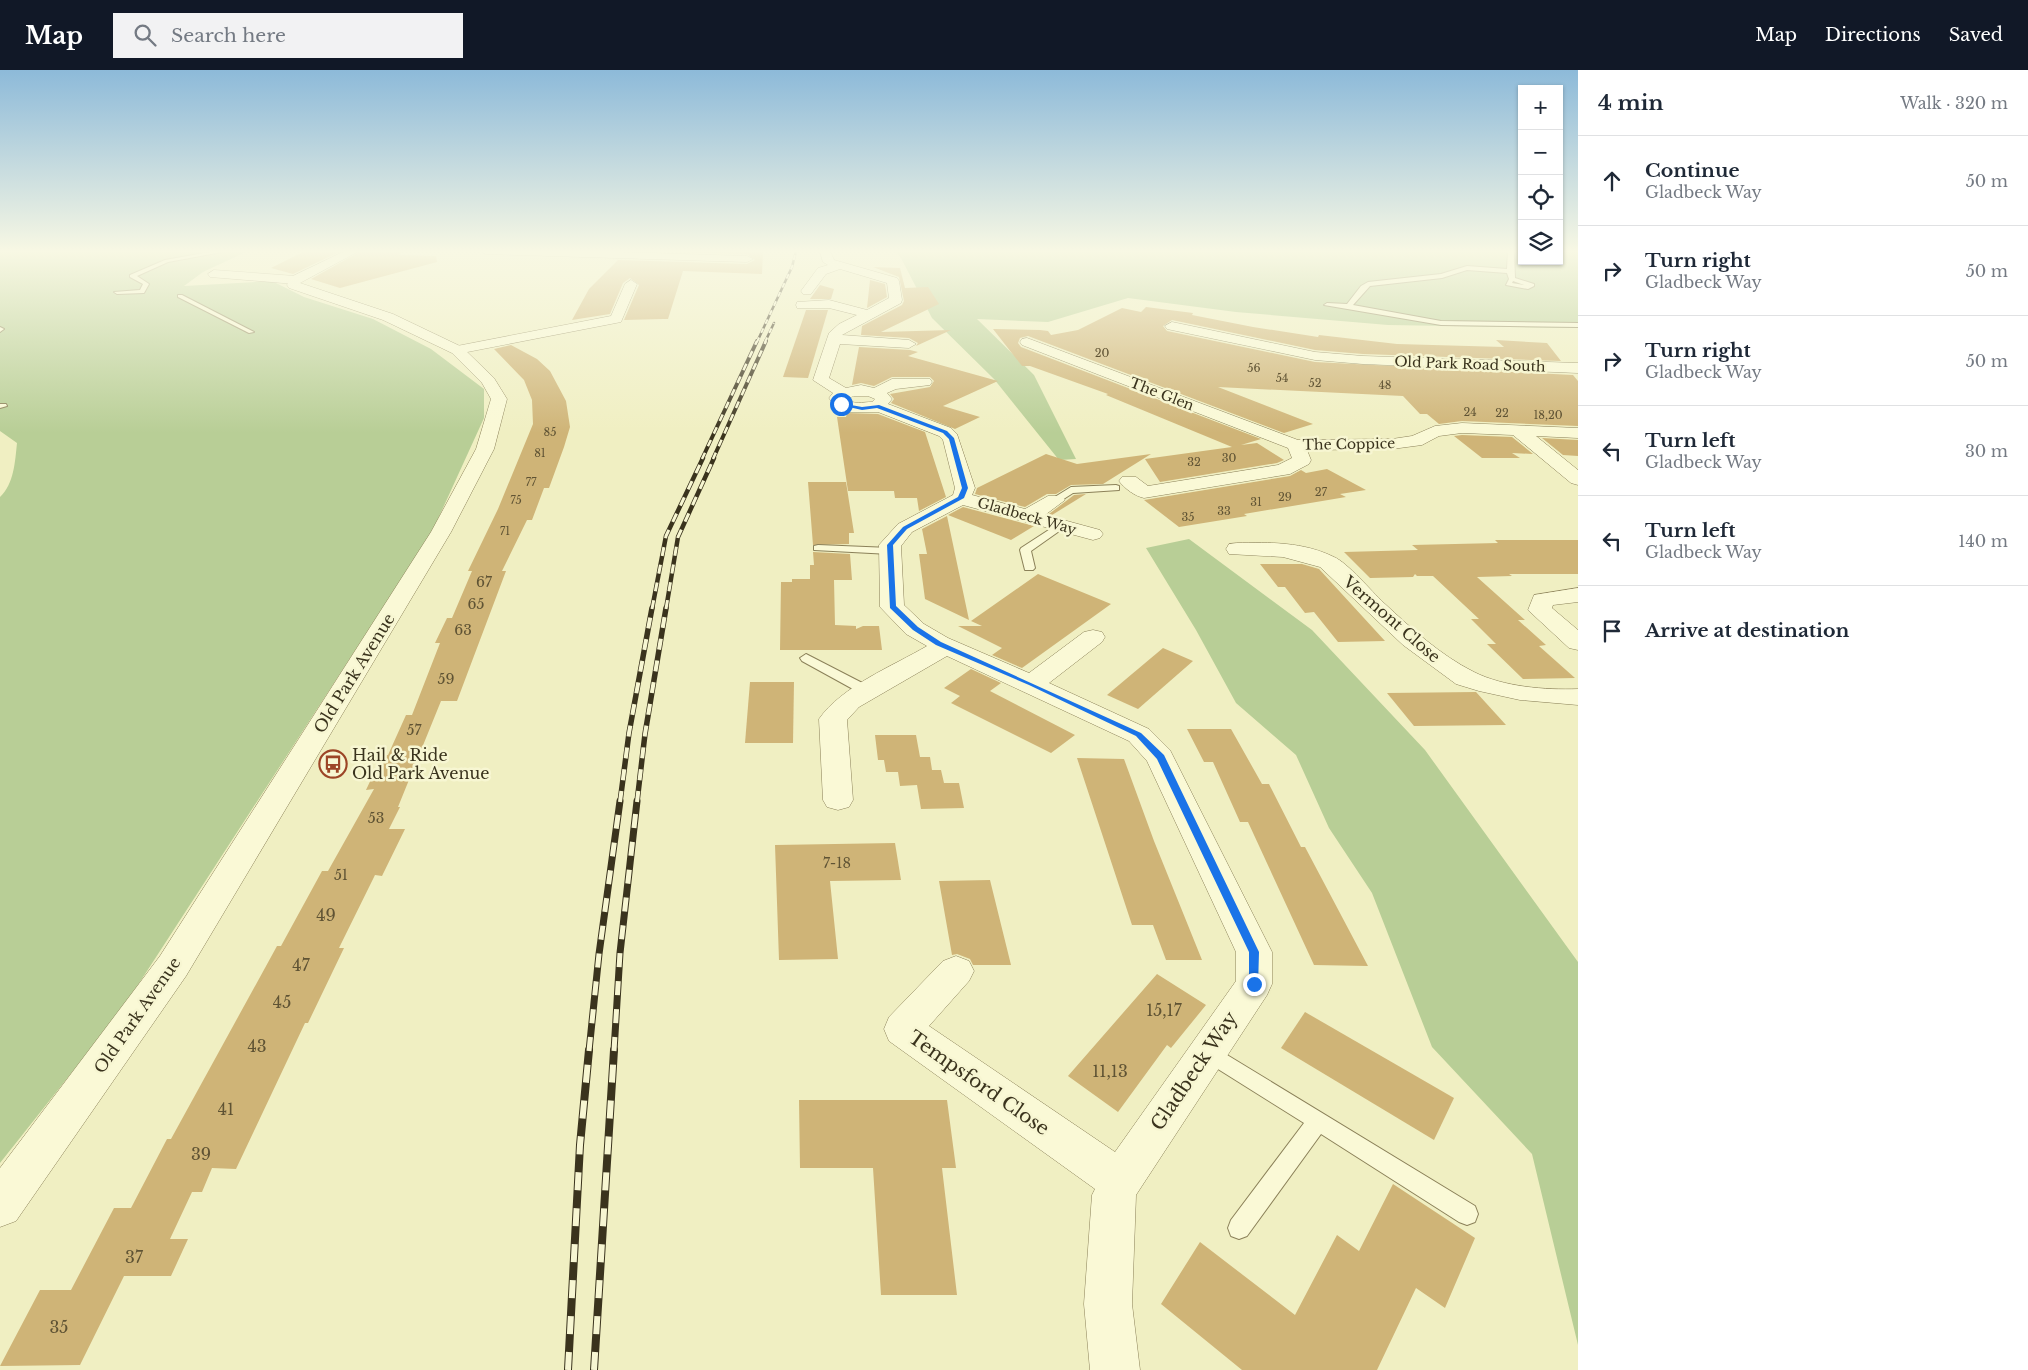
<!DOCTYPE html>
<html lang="en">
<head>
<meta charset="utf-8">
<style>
	:root { --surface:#fff; --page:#f2f2f3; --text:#1f2937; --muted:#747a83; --line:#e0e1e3; --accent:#111827 }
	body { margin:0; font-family:"Libre Baskerville",serif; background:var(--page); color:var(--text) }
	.controls { position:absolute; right:15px; top:15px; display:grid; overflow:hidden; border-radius:0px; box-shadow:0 1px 4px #0004 }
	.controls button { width:45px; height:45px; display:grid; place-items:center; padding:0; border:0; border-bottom:1px solid var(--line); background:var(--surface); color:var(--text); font:25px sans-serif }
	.stop { position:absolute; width:15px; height:15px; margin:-11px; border:4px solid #1a73e8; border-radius:50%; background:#fff }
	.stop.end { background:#1a73e8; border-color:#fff; box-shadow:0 1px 5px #0008 }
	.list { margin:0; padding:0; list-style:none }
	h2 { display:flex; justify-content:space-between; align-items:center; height:65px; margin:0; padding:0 20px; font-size:21px }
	h2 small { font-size:16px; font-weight:400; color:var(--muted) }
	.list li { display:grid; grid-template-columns:32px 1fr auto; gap:15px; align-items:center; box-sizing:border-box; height:90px; padding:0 20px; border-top:1px solid var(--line) }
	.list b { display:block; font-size:19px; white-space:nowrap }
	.list p { margin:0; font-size:16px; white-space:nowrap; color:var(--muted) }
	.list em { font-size:16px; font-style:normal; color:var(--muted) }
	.icon { flex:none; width:28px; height:28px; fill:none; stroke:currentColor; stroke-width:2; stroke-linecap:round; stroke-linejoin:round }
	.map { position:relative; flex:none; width:1578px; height:1300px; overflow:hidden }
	header { display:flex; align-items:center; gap:30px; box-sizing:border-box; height:70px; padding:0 25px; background:var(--accent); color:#fff }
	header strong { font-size:24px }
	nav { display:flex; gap:28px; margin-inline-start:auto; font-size:18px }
	.search { width:350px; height:45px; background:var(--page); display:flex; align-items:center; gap:12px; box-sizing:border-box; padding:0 18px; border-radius:0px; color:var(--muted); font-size:19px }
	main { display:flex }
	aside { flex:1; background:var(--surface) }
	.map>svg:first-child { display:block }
</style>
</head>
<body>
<header>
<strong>Map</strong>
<div class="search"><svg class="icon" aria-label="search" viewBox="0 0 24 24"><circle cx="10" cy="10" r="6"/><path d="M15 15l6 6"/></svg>Search here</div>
<nav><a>Map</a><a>Directions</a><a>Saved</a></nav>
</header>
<main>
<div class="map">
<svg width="1578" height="1300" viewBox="0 0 1578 1300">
	<rect width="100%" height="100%" fill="#f0efc2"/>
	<g fill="#b8ce96">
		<path d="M0,181h248l-45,21 -19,14 88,-5 32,16 69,22 58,30 53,40v29l-52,114 -309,476 -123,155v-666c14,-13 15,-35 17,-54l-17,-12z"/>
		<polygon points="895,181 1522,181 1522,191 1559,191 1559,181 1578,181 1578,258 1388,255 1236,242 1128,228 1048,252 977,249 1034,305 1076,389 1059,390 994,309 932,248 901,188"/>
		<polygon points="1189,469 1312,560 1425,680 1578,892 1578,1275 1532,1084 1432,977 1372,823 1329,758 1296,685 1236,633 1196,560 1146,478"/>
	</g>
	<g fill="#cfb477">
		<polygon points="305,181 341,181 293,204 271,198"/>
		<polygon points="361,181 404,181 399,185 436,186 437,192 340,218 311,209"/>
		<polygon points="637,181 763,181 762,204 683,201 668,249 663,249 624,250 639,215 630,208 623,213 610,244 572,250 589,219 618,190 747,194 755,190 747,184"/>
		<polygon points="873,197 900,198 905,218 928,217 939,234 881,262 951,260 916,276 918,273 909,268 861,265 862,256 902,235 904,231 899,207"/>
		<polygon points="870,210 885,214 887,227 867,238"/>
		<polygon points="820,215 834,219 831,229 810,229"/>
		<polygon points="1146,237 1193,243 1192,245 1253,257 1318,267 1319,265 1397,274 1504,277 1496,270 1547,273 1561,291 1363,284 1315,280 1172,250 1163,256 1167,261 1315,292 1573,305 1578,311 1578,356 1462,351 1439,354 1427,344 1420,344 1403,326 1218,317 1313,354 1284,363 1028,266 1020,268 1018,273 1021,277 1261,369 1241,375 1257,373 1284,390 1277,393 1160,412 1145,389 1232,377 1106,325 1108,324 1030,296 1022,296 993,259 1040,260 1048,261 1051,265 1078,260 1122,238 1141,242"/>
		<polygon points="806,240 828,240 808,308 783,307"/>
		<polygon points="511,275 537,289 550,301 566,331 570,357 564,377 549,418 544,418 532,450 527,450 502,501 506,501 457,631 441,631 398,737 400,737 389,759 405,759 382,806 375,805 339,878 344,878 308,953 305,953 236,1099 212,1098 202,1122 192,1122 170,1169 188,1169 171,1206 124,1206 80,1295 0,1296 40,1220 71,1220 114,1138 131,1138 167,1069 171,1069 277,876 281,876 322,801 328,801 374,719 366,720 382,686 388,685 406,645 412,645 440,573 435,573 447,548 452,548 472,501 468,501 498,439 533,354 532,330 524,310 494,279"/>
		<polygon points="859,277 910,280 918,282 908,286 998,311 943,336 980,347 955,359 891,333 894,329 890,324 930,317 934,311 930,307 892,307 874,316 861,313 852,315"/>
		<polygon points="847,343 878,344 925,362 946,427 919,441 917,428 895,428 894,421 848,421 837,347 846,347"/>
		<polygon points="1462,365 1512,367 1533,384 1512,383 1520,388 1482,388 1454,366"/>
		<polygon points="1542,368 1578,370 1578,386 1563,385"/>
		<polygon points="1046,384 1077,394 1151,384 1103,414 1071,415 1056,424 1047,424 1025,437 975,424 977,418"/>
		<polygon points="1327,399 1366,420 1340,424 1346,427 1244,444 1247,446 1179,457 1144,430 1290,406 1301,400 1306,403"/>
		<polygon points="808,412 846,412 854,463 849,463 849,474 813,475"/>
		<polygon points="1086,424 1052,445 1049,444 1074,425"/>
		<polygon points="963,437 1034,456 1011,470 948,445"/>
		<polygon points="947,446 969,550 925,529 919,484 927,484 922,459"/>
		<polygon points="1495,470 1578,470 1578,504 1509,504 1512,506 1477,507 1525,550 1518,550 1546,575 1539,576 1575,608 1523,609 1487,574 1496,574 1471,549 1479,549 1433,506 1417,506 1415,504 1413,507 1370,508 1344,482 1418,480 1412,475 1498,473"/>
		<polygon points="813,482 850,484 852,510 834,510 835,555 856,556 856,559 863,556 879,556 882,580 780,580 781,512 792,512 792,509 810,509 810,495 814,495"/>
		<polygon points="1260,494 1302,494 1319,499 1385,571 1338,572 1314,542 1305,543 1285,517 1278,517"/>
		<polygon points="1038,504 1111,534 1022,598 992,585 1002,578 958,556 982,556 971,551"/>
		<polygon points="1163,578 1193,591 1138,639 1107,625"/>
		<polygon points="971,599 1001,613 990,621 1075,665 1051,683 951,633 960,626 944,618"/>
		<polygon points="750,612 794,612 793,673 745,673"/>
		<polygon points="1476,622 1506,655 1414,656 1387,623"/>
		<polygon points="1187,659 1231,659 1262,714 1269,714 1301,777 1305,777 1368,896 1314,895 1248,752 1240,752 1213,692 1204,692"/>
		<polygon points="875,665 916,665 920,687 930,687 932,700 941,700 944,713 959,713 964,738 921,739 917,715 900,716 898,702 886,702 884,690 878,690"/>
		<polygon points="1077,688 1124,689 1154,771 1202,890 1166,890 1153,855 1132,855"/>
		<polygon points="895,773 901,810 830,811 838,889 779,890 775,775"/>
		<polygon points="990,810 1011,895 973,895 970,889 957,884 952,885 939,811"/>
		<polygon points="1157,904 1206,935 1171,978 1167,975 1118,1042 1068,1006"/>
		<polygon points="1305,942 1454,1028 1434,1070 1281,978"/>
		<polygon points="799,1030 947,1030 956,1098 942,1098 957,1225 881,1225 873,1098 800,1098"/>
		<polygon points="1393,1114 1475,1168 1445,1238 1416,1218 1377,1300 1242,1300 1161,1234 1200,1172 1295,1245 1337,1165 1359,1181"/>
	</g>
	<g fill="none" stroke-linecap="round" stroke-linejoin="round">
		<g stroke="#8b8159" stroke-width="2">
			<g id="service">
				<polygon points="216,181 227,181 168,192 137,206 149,214 144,223 117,224 114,222 140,220 143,214 130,207 130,205 165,190"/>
				<path d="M1508,181h6l1,27 19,6v2l-6,3 -22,-4 3,-6 -2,-6 -40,-3 -25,8 -72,8 -17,19 88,16 137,2v4l-137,-2 -117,-20 3,-2 20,1 14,-18 7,-4 73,-8 26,-8 40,3zM1513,211l11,4 -12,-2z"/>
				<polygon points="178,225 182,225 254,262 249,263 178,227"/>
				<polygon points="0,257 4,259 0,262"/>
				<polygon points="0,334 6,334 7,336 0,338"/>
				<polygon points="1116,415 1119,416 1119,420 1073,423 1059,432 1050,430 1071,417"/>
				<polygon points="1061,452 1065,453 1065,457 1031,481 1035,498 1033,500 1025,500 1020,480 1021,478"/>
				<polygon points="818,475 890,478 895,481 890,484 814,480 814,476"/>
				<polygon points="806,584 872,618 874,621 872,624 862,624 802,591 800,588"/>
				<polygon points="1209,974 1475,1136 1478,1144 1475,1152 1467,1155 1459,1152 1321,1064 1247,1166 1239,1169 1231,1166 1228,1158 1231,1150 1304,1053 1202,989 1199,983 1202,977"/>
			</g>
		</g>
		<g stroke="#8b8159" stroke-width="1">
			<g id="minor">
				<polygon points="480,181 586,181 747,186 753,189 747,192 486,184"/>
				<path d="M820,181h10l4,9 63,18 2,3 3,19 -1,3 -59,32 67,5 7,4 -7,4 -69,-4 -11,34 17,10 15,-3 13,3 18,-9h38l2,3 -2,3 -34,4 -9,4 5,6 -4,5 63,24 6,6 18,54 -3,7 53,14 23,-13h14l3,4 -20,15 55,15 3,4 -3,4 -7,2 -130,-35 -51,27 -11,14 3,59 20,19 24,14 81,35 55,-41 9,-2 9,2 3,5 -3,5 -53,41 100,46 21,21 102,202v32l-5,11 -131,200 -4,109 8,66h-50l-6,-66 8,-109 3,-6 -206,-148 -5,-12 5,-12 54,-56 13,-5 13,5 5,10 -5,10 -40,45 186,126 121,-171v-29l-89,-191 -18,-20 -182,-85 -88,51 -12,13 6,80 -4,7 -11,3 -11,-3 -4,-7 -4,-81c23,-33 74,-53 108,-73l-21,-12 -26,-27 -1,-62 19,-21 55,-29 2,-7 -12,-48 -4,-4 -61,-24h-28l-12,-2 -9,-12 4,-5 -20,-13 16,-47 10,-9 18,-9 -28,-7h-32l-1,-3 1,-3 32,-2 38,10 22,-12 -2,-15 -47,-14 -14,5 -15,20h-8l-2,-3 17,-23 10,-3 -5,-3zM854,326h14l7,3 -3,3c-9,0 -19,3 -26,-3z"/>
				<polygon points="214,200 295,206 301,210 295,214 210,207 208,204"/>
				<polygon points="631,210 637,214 621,252 457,284 450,280 457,276 611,246 625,214"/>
				<polygon points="1172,252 1315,282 1363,286 1578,293 1578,303 1363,294 1315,290 1167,259 1165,256"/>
				<path d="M1027,268l271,102 94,-1 20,-3 23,-10 27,-3 116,5v10l-42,-2 42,34v15l-7,-2 -58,-48 -51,-2 -23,3 -17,9 -30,4 -85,1 4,10 -2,4 -19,10 -146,24c-9,-2 -19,-9 -25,-17l3,-4h14l12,9 130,-21 14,-7 -4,-10 -266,-103 -2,-3 2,-3z"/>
				<path d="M1237,473c32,-1 67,-1 97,14 14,6 37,34 50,46 27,25 56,52 90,69 30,15 71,18 104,17v16l-58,-5 -41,-9 -23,-7 -53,-39 -83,-78 -37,-10 -54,-3 -3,-5 3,-5z"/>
				<polygon points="1578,518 1578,532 1553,535 1552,538 1578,560 1578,580 1569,578 1528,540 1534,525"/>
			</g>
		</g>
		<g stroke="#8b8159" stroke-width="1">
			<polygon id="tertiary" points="345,181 359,181 300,213 393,244 462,277 494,308 507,329 494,379 451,462 186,906 16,1151 0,1157 0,1098 160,886 431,462 476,379 491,329 482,313 452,283 383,250 289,218 287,215 291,207"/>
		</g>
		<use href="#service" fill="#faf9d6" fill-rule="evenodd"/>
		<use href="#minor" fill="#faf9d6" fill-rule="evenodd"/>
		<use href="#tertiary" fill="#faf9d6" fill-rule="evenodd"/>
		<g stroke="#3a331d" stroke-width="2.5">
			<g id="rail-far5">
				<polyline points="757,272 792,197 796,181"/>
				<polyline points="765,272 774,253"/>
			</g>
		</g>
		<g stroke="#3a331d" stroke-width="4">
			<g id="rail-far4">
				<polyline points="702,389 757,271"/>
				<polyline points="713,389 766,271"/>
			</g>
		</g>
		<g stroke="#3a331d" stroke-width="4.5">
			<g id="rail-far3">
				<polyline points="652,539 666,466 703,388"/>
				<polyline points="666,539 678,467 714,388"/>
			</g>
		</g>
		<g stroke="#3a331d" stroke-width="5.5">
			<g id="rail-far2">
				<polyline points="620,732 629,663 652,538"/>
				<polyline points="637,732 645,664 666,538"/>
			</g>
		</g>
		<g stroke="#3a331d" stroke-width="7">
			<g id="rail-far1">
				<polyline points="589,981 599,884 620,731"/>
				<polyline points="614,981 620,883 637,731"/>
			</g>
		</g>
		<g stroke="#3a331d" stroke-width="8">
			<g id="rail">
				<polyline points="568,1300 580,1075 589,980"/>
				<polyline points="594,1300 614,980"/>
			</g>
		</g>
		<use href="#rail-far5" stroke="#f7f6d2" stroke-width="2" stroke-dasharray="5" stroke-linecap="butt"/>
		<use href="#rail-far4" stroke="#f7f6d2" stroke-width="2.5" stroke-dasharray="7" stroke-linecap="butt"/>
		<use href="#rail-far3" stroke="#f7f6d2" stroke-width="3" stroke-dasharray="9" stroke-linecap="butt"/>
		<use href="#rail-far2" stroke="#f7f6d2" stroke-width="4" stroke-dasharray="11" stroke-linecap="butt"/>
		<use href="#rail-far1" stroke="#f7f6d2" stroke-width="5" stroke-dasharray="14" stroke-linecap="butt"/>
		<use href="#rail" stroke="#f7f6d2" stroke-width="6" stroke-dasharray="18" stroke-linecap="butt"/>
	</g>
	<linearGradient id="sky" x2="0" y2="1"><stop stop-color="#8dbad9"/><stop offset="0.5" stop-color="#f8f8e4"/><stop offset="1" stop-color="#f8f8e4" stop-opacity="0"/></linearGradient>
	<rect width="1578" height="363" fill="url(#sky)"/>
	<polygon fill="#1a73e8" points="840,333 862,337 879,335 947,361 954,368 968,418 964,428 907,459 893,475 896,536 918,557 941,572 1141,663 1164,685 1259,882 1258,917 1254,918 1249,914 1249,882 1157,689 1136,666 1029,615 936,575 913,560 890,538 887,475 903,457 958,427 962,418 949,369 943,363 877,338 862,340 840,335"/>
	<defs>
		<g id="bus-ring" transform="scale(1.4375)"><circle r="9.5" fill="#f7f6d2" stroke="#9c4526" stroke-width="1.5"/><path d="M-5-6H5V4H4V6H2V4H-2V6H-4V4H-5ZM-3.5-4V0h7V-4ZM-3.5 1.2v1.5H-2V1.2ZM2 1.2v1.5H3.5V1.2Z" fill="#9c4526"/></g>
	</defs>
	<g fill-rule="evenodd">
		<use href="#bus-ring" x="333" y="694"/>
	</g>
	<g text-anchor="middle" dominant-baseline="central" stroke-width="5" stroke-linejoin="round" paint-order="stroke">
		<g font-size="11" fill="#5f5334">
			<text x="1102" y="283">20</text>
			<text x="1254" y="298">56</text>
			<text x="1282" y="308">54</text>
			<text x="1315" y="313">52</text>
			<text x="1385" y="315">48</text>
			<text x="1470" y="342">24</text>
			<text x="1502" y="343">22</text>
			<text x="1548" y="345">18,20</text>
			<text x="550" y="362">85</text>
			<text x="540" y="383">81</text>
			<text x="1229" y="388">30</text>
			<text x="1194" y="392">32</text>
			<text x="531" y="412">77</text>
			<text x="1321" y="422">27</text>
			<text x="1285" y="427">29</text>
			<text x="516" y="430">75</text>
			<text x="1256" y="432">31</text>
			<text x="1224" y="441">33</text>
			<text x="1188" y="447">35</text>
			<text x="505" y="461">71</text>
		</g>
		<g font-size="14" fill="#3a331d" stroke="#f7f6d2">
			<text transform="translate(1470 294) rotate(2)">Old Park Road South</text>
			<text transform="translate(1162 324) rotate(21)">The Glen</text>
			<text transform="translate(1349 374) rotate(-1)">The Coppice</text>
			<text transform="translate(1027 446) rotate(16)">Gladbeck Way</text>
		</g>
		<g font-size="14" fill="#5f5334">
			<text x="484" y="512">67</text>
			<text x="476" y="534">65</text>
			<text x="463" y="560">63</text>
			<text x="446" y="609">59</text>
			<text x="414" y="660">57</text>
			<text x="376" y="748">53</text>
			<text x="837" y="793">7-18</text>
			<text x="341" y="805">51</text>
		</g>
		<g font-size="16" fill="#3a331d" stroke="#f7f6d2">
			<text transform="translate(1392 549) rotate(41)">Vermont Close</text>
			<text transform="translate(354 603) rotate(-58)">Old Park Avenue</text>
			<text transform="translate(137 945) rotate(-55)">Old Park Avenue</text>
		</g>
		<g font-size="16" fill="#3a331d" stroke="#f7f6d2" text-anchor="start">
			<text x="352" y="685">Hail &amp; Ride<tspan x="352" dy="18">Old Park Avenue</tspan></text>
		</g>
		<g font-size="16" fill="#5f5334">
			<text x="326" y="845">49</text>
			<text x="301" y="895">47</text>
			<text x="282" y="932">45</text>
			<text x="1164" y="940">15,17</text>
			<text x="257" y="976">43</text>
			<text x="1110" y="1001">11,13</text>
			<text x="226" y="1039">41</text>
			<text x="201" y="1084">39</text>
			<text x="134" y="1187">37</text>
			<text x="59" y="1257">35</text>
		</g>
		<g font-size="19" fill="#3a331d" stroke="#f7f6d2">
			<text transform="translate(1194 1001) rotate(-56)">Gladbeck Way</text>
			<text transform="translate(979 1013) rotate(35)">Tempsford Close</text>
		</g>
	</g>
</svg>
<div class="controls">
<button>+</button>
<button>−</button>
<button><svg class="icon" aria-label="locate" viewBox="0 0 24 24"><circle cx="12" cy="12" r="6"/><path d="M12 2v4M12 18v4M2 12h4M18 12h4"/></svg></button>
<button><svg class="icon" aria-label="layers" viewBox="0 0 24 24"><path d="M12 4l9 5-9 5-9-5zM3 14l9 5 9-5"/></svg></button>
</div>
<div class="stop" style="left:841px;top:334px"></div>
<div class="stop end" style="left:1254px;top:914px"></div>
</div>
<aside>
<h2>4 min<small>Walk · 320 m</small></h2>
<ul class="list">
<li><svg class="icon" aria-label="ahead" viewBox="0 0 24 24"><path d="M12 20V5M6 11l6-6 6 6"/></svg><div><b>Continue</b><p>Gladbeck Way</p></div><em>50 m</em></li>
<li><svg class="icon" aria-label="right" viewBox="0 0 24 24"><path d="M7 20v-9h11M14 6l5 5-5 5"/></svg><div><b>Turn right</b><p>Gladbeck Way</p></div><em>50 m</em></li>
<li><svg class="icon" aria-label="right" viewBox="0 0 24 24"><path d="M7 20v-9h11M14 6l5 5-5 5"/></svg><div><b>Turn right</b><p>Gladbeck Way</p></div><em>50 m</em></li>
<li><svg class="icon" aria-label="left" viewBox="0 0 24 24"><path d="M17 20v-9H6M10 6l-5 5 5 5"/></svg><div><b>Turn left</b><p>Gladbeck Way</p></div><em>30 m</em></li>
<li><svg class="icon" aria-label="left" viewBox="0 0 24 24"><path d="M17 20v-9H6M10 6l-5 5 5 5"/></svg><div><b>Turn left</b><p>Gladbeck Way</p></div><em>140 m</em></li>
<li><svg class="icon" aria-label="arrive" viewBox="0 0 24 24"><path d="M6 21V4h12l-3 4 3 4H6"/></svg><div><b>Arrive at destination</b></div></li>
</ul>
</aside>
</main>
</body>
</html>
